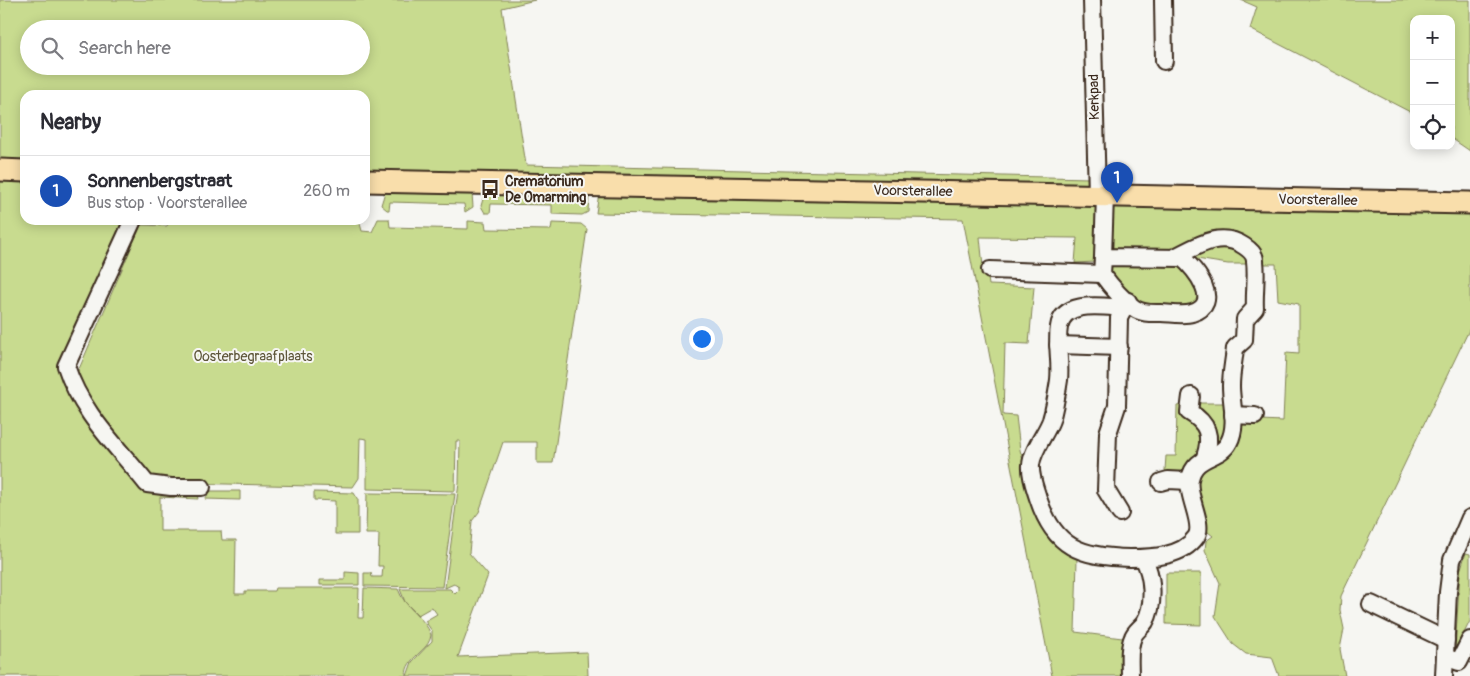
<!DOCTYPE html>
<html lang="en">
<head>
<meta charset="utf-8">
<style>
	:root { --surface:#fff; --page:#f2f2f3; --text:#2b2b33; --muted:#7c7c81; --line:#e1e1e2; --accent:#ea580c }
	body { margin:0; font-family:Pangolin,sans-serif; background:var(--page); color:var(--text) }
	.controls { position:absolute; right:15px; top:15px; display:grid; overflow:hidden; border-radius:10px; box-shadow:0 2px 12px #0003 }
	.controls button { width:45px; height:45px; display:grid; place-items:center; padding:0; border:0; border-bottom:1px solid var(--line); background:var(--surface); color:var(--text); font:25px sans-serif }
	.you { position:absolute; left:701px; top:338px; width:18px; height:18px; margin:-12px; border:4px solid #fff; border-radius:50%; background:#1a73e8; box-shadow:0 0 0 8px #1a73e833 }
	.badge { display:grid; place-items:center; width:32px; height:32px; border-radius:50%; background:var(--accent); color:#fff; font-size:16px; font-weight:700 }
	.pin { position:absolute; translate:-50% -41px; filter:drop-shadow(0 1px 2px #0008) }
	.pin::after { content:''; position:absolute; top:26px; width:18px; height:15px; background:inherit; clip-path:polygon(0 0,100% 0,50% 100%) }
	.list { margin:0; padding:0; list-style:none }
	h2 { display:flex; justify-content:space-between; align-items:center; height:65px; margin:0; padding:0 20px; font-size:21px }
	h2 small { font-size:16px; font-weight:400; color:var(--muted) }
	.list li { display:grid; grid-template-columns:32px 1fr auto; gap:15px; align-items:center; box-sizing:border-box; height:70px; padding:0 20px; border-top:1px solid var(--line) }
	.list b { display:block; font-size:19px; white-space:nowrap }
	.list p { margin:0; font-size:16px; white-space:nowrap; color:var(--muted) }
	.list em { font-size:16px; font-style:normal; color:var(--muted) }
	.icon { flex:none; width:28px; height:28px; fill:none; stroke:currentColor; stroke-width:2; stroke-linecap:round; stroke-linejoin:round }
	.map { position:relative; flex:none; width:1470px; height:676px; overflow:hidden }
	.search { position:absolute; background:var(--surface); box-shadow:0 2px 12px #0003; left:20px; top:20px; width:350px; height:55px; display:flex; align-items:center; gap:12px; box-sizing:border-box; padding:0 18px; border-radius:28px; color:var(--muted); font-size:19px }
	.panel { position:absolute; background:var(--surface); box-shadow:0 2px 12px #0003; left:20px; top:90px; width:350px; height:135px; border-radius:15px }
	.map>svg:first-child { display:block }
</style>
</head>
<body>
<div class="map">
<svg width="1470" height="676" viewBox="0 0 1470 676">
	<rect width="100%" height="100%" fill="#f6f6f2"/>
	<filter id="ink" filterUnits="userSpaceOnUse"><feTurbulence type="fractalNoise" baseFrequency=".02" numOctaves="2"/><feDisplacementMap in="SourceGraphic" scale="10" xChannelSelector="R" yChannelSelector="G"/><feConvolveMatrix kernelMatrix="1 2 1 2 8 2 1 2 1" color-interpolation-filters="sRGB"/></filter>
	<g filter="url(#ink)">
		<g fill="#c8db8f" stroke="#828256" fill-rule="evenodd">
			<path d="M0,0h535l-33,8 24,157 564,13v10l-725,-11v-82h-340v73l-25,-1zM29,29h332v37h-332z"/>
			<polygon points="1241,0 1470,0 1470,151 1451,138 1451,19 1414,19 1414,114 1250,29 1257,7"/>
			<path d="M0,178h25v42h102l-66,147 6,21 12,-19 62,-144 26,1 3,-6h189l3,11 10,1 6,-13h11l1,8 78,2v-8l17,1 1,7 65,1 1,-7 29,1 6,5 -34,234h-16v-21h-34l-24,70 -7,9 -3,32 19,22 -30,82 129,-5 1,24h-181l5,-14 20,-21v-10l-7,-10 12,-7 -5,-7 -14,8 -13,-13 -5,-13h50l5,5 4,-4v-3l-5,-3 -9,4 14,-105 1,-42h-4l-1,50 -88,-2v-50l-7,-1 -1,40 -6,9 -213,-5 57,12 1,5 -38,-2v34h61l1,9h14l-1,54h10v-3h29l1,-3h84l-1,30h5l1,-30 34,1c7,20 27,28 33,46 -2,17 -25,21 -25,41h-406z"/>
			<polygon points="385,192 472,193 473,207 465,212 464,204 390,202 389,210 387,210 381,205"/>
			<polygon points="485,192 589,195 588,212 582,215 552,214 552,205 491,204 490,213 485,213 481,206"/>
			<polygon points="599,193 1097,202 1095,262 1075,263 1077,238 980,237 984,277 988,278 989,285 1034,287 1029,344 1005,343 1003,415 1016,416 1020,450 1032,490 1071,554 1077,559 1075,632 1130,639 1128,676 1052,676 963,219 596,213"/>
			<polygon points="1107,201 1470,213 1470,328 1341,596 1340,610 1344,629 1340,649 1345,676 1279,676 1272,657 1246,654 1233,644 1215,616 1220,583 1205,550 1206,541 1213,536 1203,528 1194,476 1236,419 1283,421 1286,353 1299,354 1299,304 1278,300 1276,264 1228,264 1184,257 1116,253 1110,249"/>
			<polygon points="1110,261 1184,266 1202,294 1195,307 1142,309 1110,278"/>
			<polygon points="1193,403 1228,403 1229,432 1212,452"/>
			<polygon points="1184,405 1207,435 1187,476 1168,475 1165,470 1166,456 1176,456 1177,406"/>
			<polygon points="211,491 240,491 240,500 205,499"/>
			<polygon points="314,492 354,493 358,500 358,534 335,534 335,501 314,500"/>
			<polygon points="367,493 455,494 442,587 364,586 364,573 371,573 372,577 382,577 383,566 378,566 379,534 366,534"/>
			<polygon points="1466,553 1470,554 1470,621 1455,651 1460,571"/>
			<polygon points="345,572 359,573 359,585 320,585 320,580 345,580"/>
			<polygon points="1166,573 1201,573 1201,625 1166,624"/>
		</g>
		<g fill="none" stroke-linecap="round" stroke-linejoin="round">
			<g stroke="#3b2a1e" stroke-width="20">
				<g id="minor">
					<polyline points="1092,0 1097,195"/>
					<polyline points="1163,0 1164,61"/>
					<path d="M133,220l-67,146c15,47 51,80 81,118l24,3h31"/>
					<path d="M1103,257l-1,17c8,11 21,26 32,34 8,6 18,5 27,5 9,0 22,3 31,0 31,-9 4,-44 -10,-55l-79,-1 2,-62"/>
					<polyline points="990,270 1102,274"/>
					<path d="M1124,308c-20,-1 -61,-9 -65,19 -3,17 2,35 0,53 -2,13 -4,27 -8,40 -5,14 -19,30 -20,45 -1,11 4,23 7,33 16,50 43,59 92,60 21,0 52,-1 66,-21 9,-13 -10,-41 -6,-58 5,-25 30,-19 39,-37 9,-17 2,-39 2,-56 0,-13 3,-26 4,-38l9,-8 1,-21 10,-11c-1,-15 2,-31 0,-47 0,-7 -5,-11 -11,-15 -24,-16 -47,0 -69,11"/>
					<polyline points="1058,345 1119,347"/>
					<path d="M1191,396l-2,16c19,11 23,24 16,45"/>
					<polyline points="1233,415 1255,416"/>
					<polyline points="1161,482 1168,480 1189,481"/>
					<polyline points="1120,513 1106,490 1108,433 1117,406 1119,318 1128,301"/>
					<polyline points="1371,604 1446,640"/>
					<polyline points="1445,657 1459,662 1470,640"/>
					<path d="M1130,676c0,-11 -2,-28 3,-39 2,-6 9,-10 12,-15 10,-18 8,-47 -2,-64"/>
					<polyline points="1444,676 1448,592 1452,560 1470,518"/>
				</g>
			</g>
			<g stroke="#3b2a1e" stroke-width="25">
				<g id="major">
					<polyline points="0,170 25,171"/>
					<polyline points="365,181 1470,203"/>
				</g>
			</g>
			<use href="#minor" stroke="#f6f6f2" stroke-width="16"/>
			<use href="#major" stroke="#f9deab" stroke-width="21"/>
		</g>
	</g>
	<defs>
		<g id="bus-bare" transform="scale(1.5)"><path d="M-5-6H5V4H4V6H2V4H-2V6H-4V4H-5ZM-3.5-4V0h7V-4ZM-3.5 1.2v1.5H-2V1.2ZM2 1.2v1.5H3.5V1.2Z" fill="#3b2a1e" stroke="#f6f6f2" stroke-width="2.5" paint-order="stroke"/></g>
	</defs>
	<g fill-rule="evenodd">
		<use href="#bus-bare" x="490" y="189"/>
	</g>
	<g text-anchor="middle" dominant-baseline="central" stroke-width="4" stroke-linejoin="round" paint-order="stroke">
		<g font-size="14" fill="#3b2a1e" stroke="#f6f6f2">
			<text transform="translate(1094 97) rotate(-91)">Kerkpad</text>
			<text transform="translate(913 191) rotate(1)">Voorsterallee</text>
			<text transform="translate(1318 200) rotate(1)">Voorsterallee</text>
		</g>
		<g font-size="14" font-weight="bold" fill="#3b2a1e" stroke="#f6f6f2" text-anchor="start">
			<text x="505" y="181">Crematorium<tspan x="505" dy="16">De Omarming</tspan></text>
		</g>
		<g font-size="14" fill="#5e563a" stroke="#f6f6f2">
			<text x="253" y="356">Oosterbegraafplaats</text>
		</g>
	</g>
</svg>
<div class="controls">
<button>+</button>
<button>−</button>
<button><svg class="icon" aria-label="locate" viewBox="0 0 24 24"><circle cx="12" cy="12" r="6"/><path d="M12 2v4M12 18v4M2 12h4M18 12h4"/></svg></button>
</div>
<div class="you"></div>
<div class="pin badge" style="left:1117px;top:203px;background:#1a4fb4">1</div>
<div class="search"><svg class="icon" aria-label="search" viewBox="0 0 24 24"><circle cx="10" cy="10" r="6"/><path d="M15 15l6 6"/></svg>Search here</div>
<section class="panel">
<h2>Nearby<small></small></h2>
<ul class="list">
<li><span class="badge" style="background:#1a4fb4">1</span><div><b>Sonnenbergstraat</b><p>Bus stop · Voorsterallee</p></div><em>260 m</em></li>
</ul>
</section>
</div>
</body>
</html>
